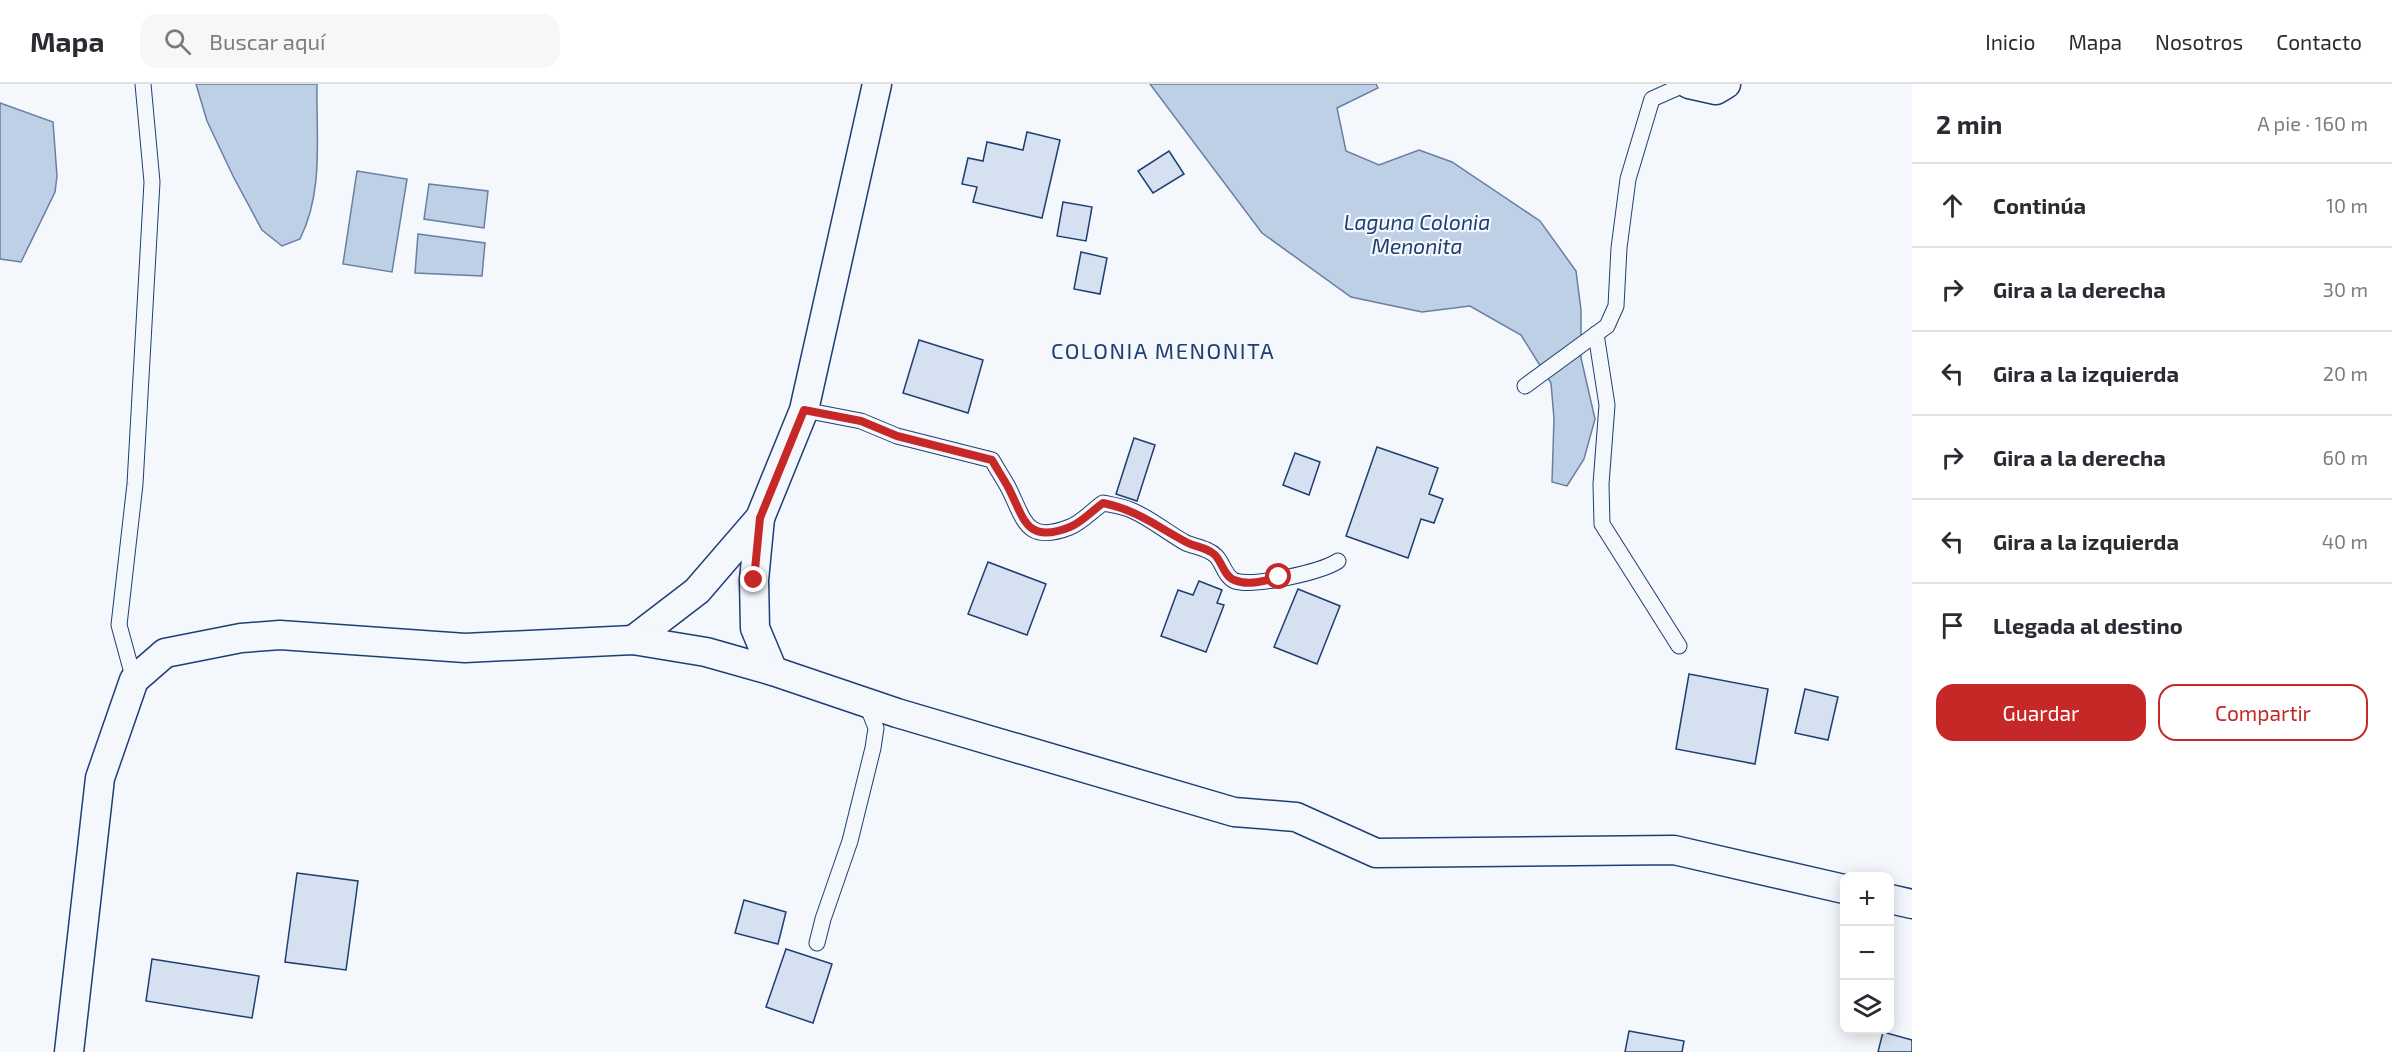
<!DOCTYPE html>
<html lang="es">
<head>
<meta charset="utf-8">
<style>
	:root { --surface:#fff; --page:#f7f7f7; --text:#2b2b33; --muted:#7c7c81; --line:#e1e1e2; --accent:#c62828 }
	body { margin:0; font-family:"Exo 2",sans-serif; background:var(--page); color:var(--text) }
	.controls { position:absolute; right:18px; bottom:18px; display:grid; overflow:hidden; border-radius:12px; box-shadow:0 3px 15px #0003 }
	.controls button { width:54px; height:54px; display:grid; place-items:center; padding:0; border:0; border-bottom:2px solid var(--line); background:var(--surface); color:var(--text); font:30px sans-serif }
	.stop { position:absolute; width:18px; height:18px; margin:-14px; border:4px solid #c62828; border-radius:50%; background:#fff }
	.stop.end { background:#c62828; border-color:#fff; box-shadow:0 2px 6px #0008 }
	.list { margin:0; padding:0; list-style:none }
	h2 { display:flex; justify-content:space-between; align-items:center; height:78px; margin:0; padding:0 24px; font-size:26px }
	h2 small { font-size:20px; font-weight:400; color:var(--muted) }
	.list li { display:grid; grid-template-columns:39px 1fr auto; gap:18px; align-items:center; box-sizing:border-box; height:84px; padding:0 24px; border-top:2px solid var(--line) }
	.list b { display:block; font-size:22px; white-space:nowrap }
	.list em { font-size:20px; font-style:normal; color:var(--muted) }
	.actions { display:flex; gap:12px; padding:18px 24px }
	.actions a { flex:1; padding:14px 0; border:2px solid var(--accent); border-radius:18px; text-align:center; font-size:21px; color:var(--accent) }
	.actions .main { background:var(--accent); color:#fff }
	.icon { flex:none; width:33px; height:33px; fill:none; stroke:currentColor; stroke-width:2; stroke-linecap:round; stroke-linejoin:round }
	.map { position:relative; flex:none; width:1912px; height:968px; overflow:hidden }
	header { display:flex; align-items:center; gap:36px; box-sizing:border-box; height:84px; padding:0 30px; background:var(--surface); border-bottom:2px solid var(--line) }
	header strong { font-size:28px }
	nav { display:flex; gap:33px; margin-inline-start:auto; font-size:21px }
	.search { width:420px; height:54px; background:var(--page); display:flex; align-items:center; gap:15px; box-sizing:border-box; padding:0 21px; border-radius:18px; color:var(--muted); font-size:22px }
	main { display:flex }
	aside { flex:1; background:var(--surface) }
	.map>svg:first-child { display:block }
</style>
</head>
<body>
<header>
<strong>Mapa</strong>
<div class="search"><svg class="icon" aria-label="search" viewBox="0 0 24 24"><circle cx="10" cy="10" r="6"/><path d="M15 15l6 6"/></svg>Buscar aquí</div>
<nav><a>Inicio</a><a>Mapa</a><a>Nosotros</a><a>Contacto</a></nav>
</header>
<main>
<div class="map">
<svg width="1912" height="968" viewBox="0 0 1912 968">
	<rect width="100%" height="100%" fill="#f4f7fb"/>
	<g fill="#bed0e5" stroke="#687fa3" stroke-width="1.5">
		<path d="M196,0h121c-1,52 7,107 -17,155l-18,7 -20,-16 -29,-54 -26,-55z"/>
		<polygon points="1150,0 1376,0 1378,4 1337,24 1346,67 1379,81 1419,66 1452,78 1540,137 1576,187 1581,226 1581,274 1595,335 1584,375 1567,402 1552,398 1554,335 1551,299 1521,251 1470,222 1422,228 1351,213 1262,149"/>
		<polygon points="0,19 53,38 57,92 55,108 21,178 0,175"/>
		<polygon points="357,87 407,95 392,188 343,180"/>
		<polygon points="429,100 488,107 484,144 424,135"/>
		<polygon points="418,150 485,159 482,192 415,189"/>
	</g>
	<g fill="#d5e0f0" stroke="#1d3f73" stroke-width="1.5">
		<polygon points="1027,48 1060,56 1042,134 973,118 977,103 962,100 968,74 983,77 987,58 1023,66"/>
		<polygon points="1169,67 1184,90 1153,109 1138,87"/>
		<polygon points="1063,118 1092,123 1086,157 1057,152"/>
		<polygon points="1081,168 1107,174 1100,210 1074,205"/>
		<polygon points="919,256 983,276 968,329 903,309"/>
		<polygon points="1134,354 1155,361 1137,417 1116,410"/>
		<polygon points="1377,363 1438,384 1429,410 1443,415 1434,439 1421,435 1408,474 1346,452"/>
		<polygon points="1295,369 1320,378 1309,411 1283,401"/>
		<polygon points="988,478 1046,500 1027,551 968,530"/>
		<polygon points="1199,497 1222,506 1217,519 1224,521 1206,568 1161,552 1178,506 1193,511"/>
		<polygon points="1298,505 1340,522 1317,580 1274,563"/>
		<polygon points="1689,590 1768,605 1755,680 1676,665"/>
		<polygon points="1805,605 1838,613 1828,656 1795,649"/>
		<polygon points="297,789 358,797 346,886 285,878"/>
		<polygon points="744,816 786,828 778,860 735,849"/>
		<polygon points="786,865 832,880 813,939 766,923"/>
		<polygon points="152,875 259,892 252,934 146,917"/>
		<polygon points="1629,947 1684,957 1682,968 1625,968"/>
		<polygon points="1883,948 1912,956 1912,968 1878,968"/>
	</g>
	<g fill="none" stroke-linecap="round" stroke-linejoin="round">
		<g stroke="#1d3f73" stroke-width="17">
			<g id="lane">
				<polyline points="1596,250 1607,321 1601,400 1602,440 1679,562"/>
				<polyline points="1525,302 1607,242 1616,222 1619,164 1628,95 1652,15 1686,0"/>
				<path d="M804,326l57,11 36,15 95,24c5,9 11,18 16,27 16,31 17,58 62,40 11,-4 23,-17 33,-24 9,2 19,3 28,7 19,8 37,23 55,33 10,4 22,5 30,13 7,7 9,21 19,25 20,6 86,-9 103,-20"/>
				<polyline points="134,596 119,541 135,400 152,98 143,0"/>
				<polyline points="817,859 823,835 850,757 873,664 876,644 865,616"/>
			</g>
		</g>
		<g stroke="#1d3f73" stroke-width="31">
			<g id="street">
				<polyline points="1689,0 1716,6 1726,0"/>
				<polyline points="760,434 754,496 755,544 773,587"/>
				<polyline points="633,556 697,507 760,434 804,326 877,0"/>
				<polyline points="1890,815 1912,820"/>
				<polyline points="69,968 100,694 134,596 165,569 241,554 280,551 465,564 633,556 706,568 773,587 897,629 1234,728 1296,733 1376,769 1674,766 1844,805"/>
			</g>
		</g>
		<use href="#lane" stroke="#f4f7fb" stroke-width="15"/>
		<use href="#street" stroke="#f4f7fb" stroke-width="28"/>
	</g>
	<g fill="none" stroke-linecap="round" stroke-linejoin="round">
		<path stroke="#c62828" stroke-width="8" d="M754,496l6,-62 44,-108 57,11 36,15 95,24c5,9 11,18 16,27 16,30 17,58 62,40 11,-4 23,-17 33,-24 34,7 53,23 83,39 9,5 21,5 29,13 7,7 9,21 19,25 14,6 31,1 45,-3"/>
	</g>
	<g text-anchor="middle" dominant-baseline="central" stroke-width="4.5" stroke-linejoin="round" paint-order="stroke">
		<g font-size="21" font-style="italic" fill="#1d3f73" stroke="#f4f7fb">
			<text x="1417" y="137">Laguna Colonia<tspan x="1417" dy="24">Menonita</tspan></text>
		</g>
		<g font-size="22" letter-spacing="1.5" fill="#1d3f73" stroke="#f4f7fb">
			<text x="1163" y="266">COLONIA MENONITA</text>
		</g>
	</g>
</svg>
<div class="controls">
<button>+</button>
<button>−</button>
<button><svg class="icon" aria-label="layers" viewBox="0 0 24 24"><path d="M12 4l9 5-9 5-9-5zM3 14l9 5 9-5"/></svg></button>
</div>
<div class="stop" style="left:1279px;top:493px"></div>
<div class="stop end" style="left:754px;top:496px"></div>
</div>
<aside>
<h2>2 min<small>A pie · 160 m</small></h2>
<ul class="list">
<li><svg class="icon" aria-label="ahead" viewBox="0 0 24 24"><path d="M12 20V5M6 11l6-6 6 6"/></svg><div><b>Continúa</b></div><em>10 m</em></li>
<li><svg class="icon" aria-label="right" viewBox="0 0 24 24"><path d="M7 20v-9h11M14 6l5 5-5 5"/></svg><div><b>Gira a la derecha</b></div><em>30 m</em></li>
<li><svg class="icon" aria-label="left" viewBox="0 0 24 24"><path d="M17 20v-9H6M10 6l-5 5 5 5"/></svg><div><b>Gira a la izquierda</b></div><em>20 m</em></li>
<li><svg class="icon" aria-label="right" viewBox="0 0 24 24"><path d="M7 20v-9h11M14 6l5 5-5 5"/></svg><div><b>Gira a la derecha</b></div><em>60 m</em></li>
<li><svg class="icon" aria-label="left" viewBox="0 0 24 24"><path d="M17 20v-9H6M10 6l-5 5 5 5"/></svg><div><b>Gira a la izquierda</b></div><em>40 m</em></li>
<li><svg class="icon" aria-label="arrive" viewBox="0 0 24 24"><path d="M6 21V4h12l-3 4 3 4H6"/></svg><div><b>Llegada al destino</b></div></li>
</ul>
<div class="actions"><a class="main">Guardar</a><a>Compartir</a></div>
</aside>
</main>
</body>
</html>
